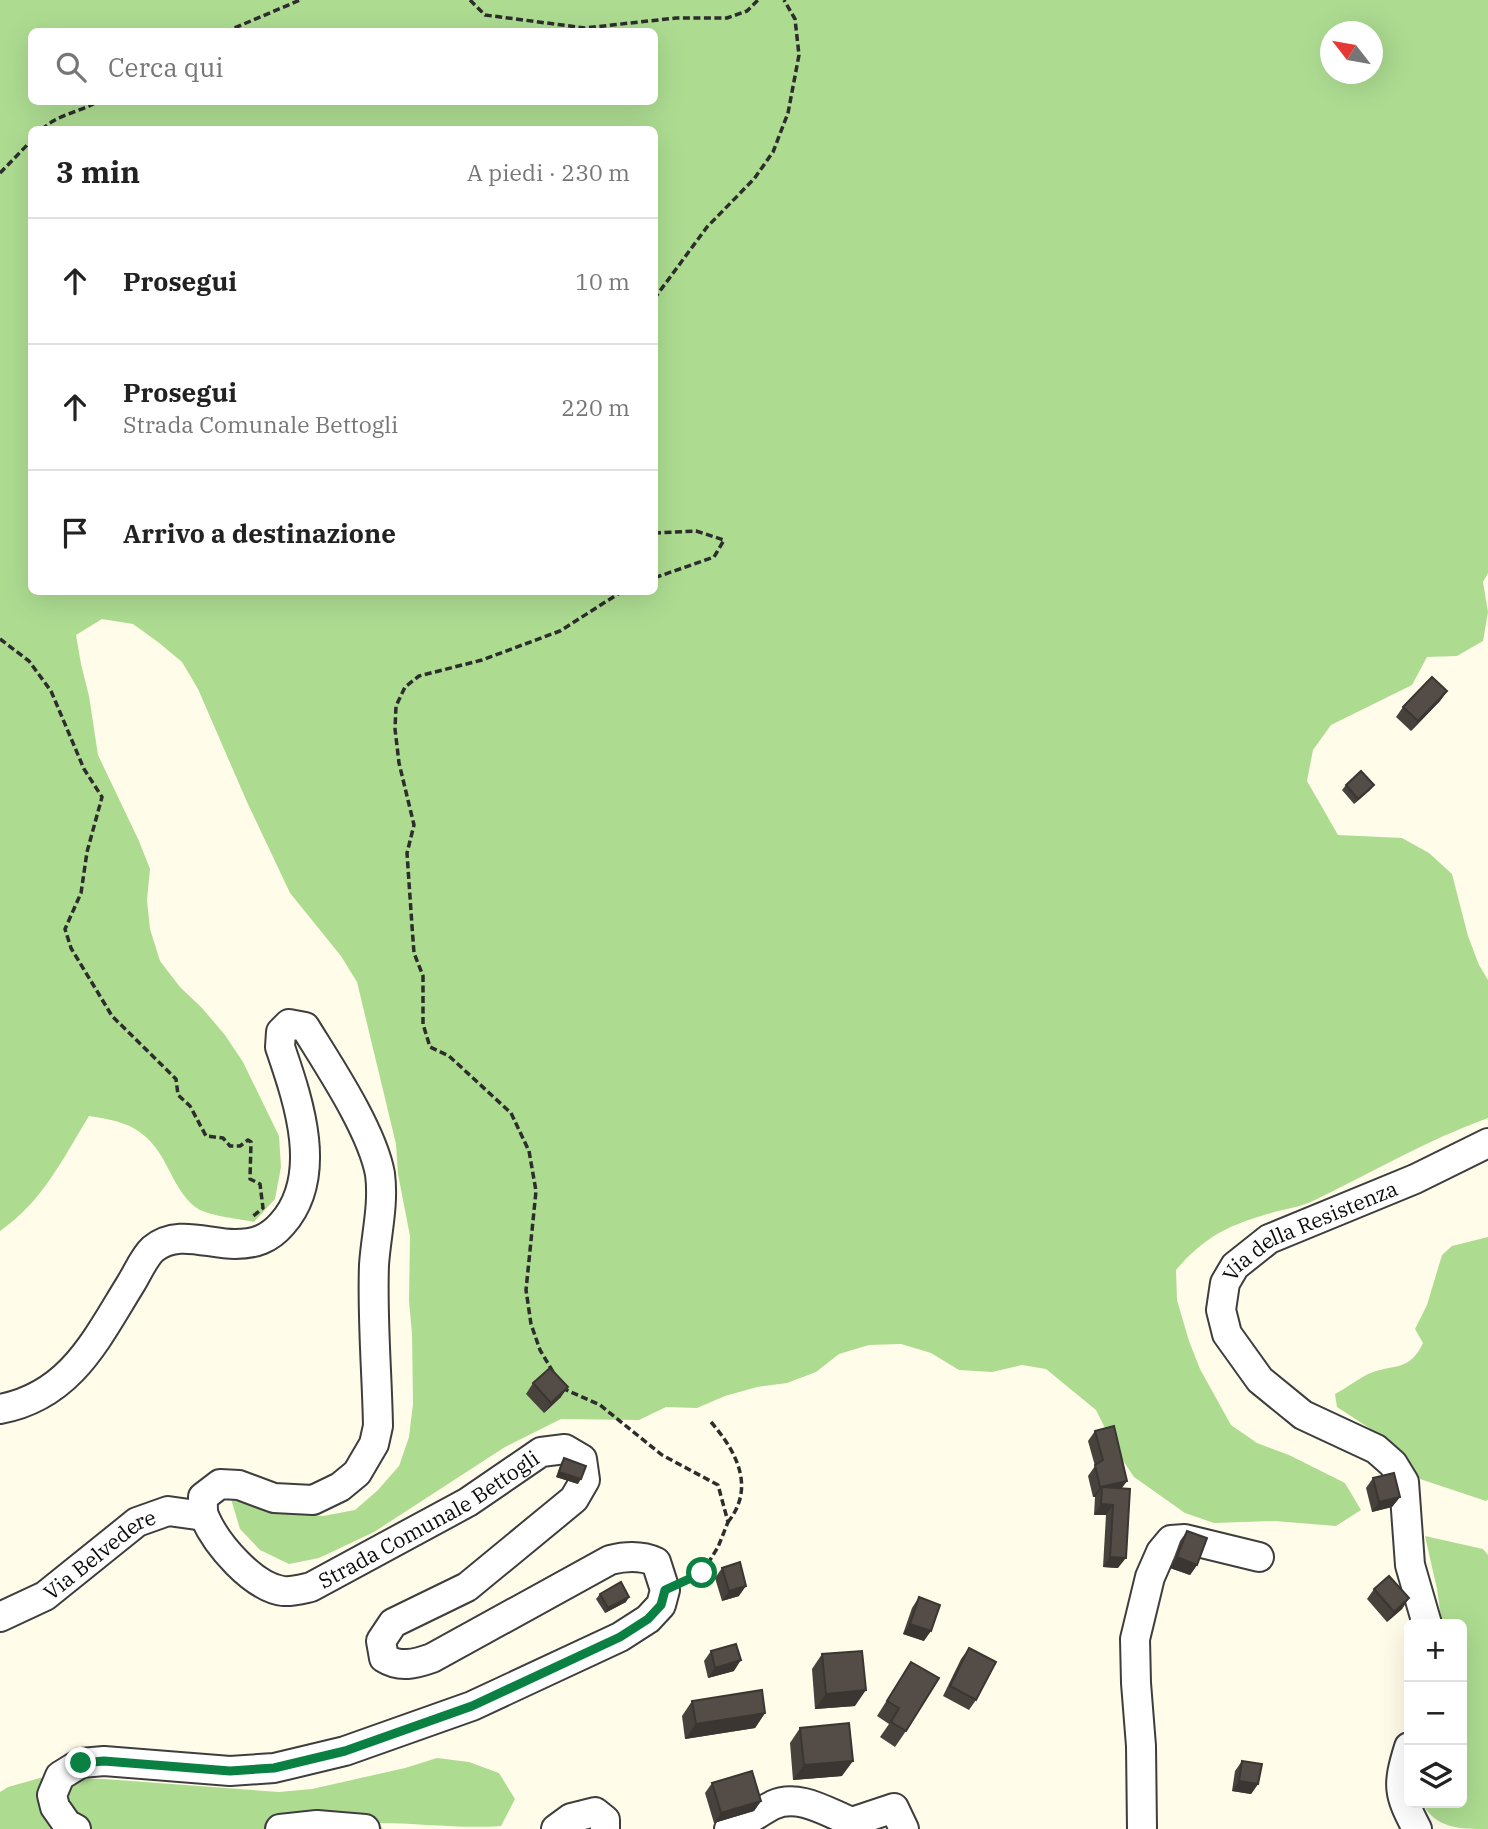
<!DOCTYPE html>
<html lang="it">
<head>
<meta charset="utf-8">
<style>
	:root { --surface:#fff; --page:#f2f2f2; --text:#222; --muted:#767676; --line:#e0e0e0 }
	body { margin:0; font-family:"IBM Plex Serif",serif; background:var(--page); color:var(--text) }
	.controls { position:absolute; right:21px; bottom:21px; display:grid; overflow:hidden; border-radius:10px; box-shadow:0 7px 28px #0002 }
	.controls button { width:63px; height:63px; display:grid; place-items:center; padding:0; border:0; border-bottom:2px solid var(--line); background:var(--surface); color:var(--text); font:35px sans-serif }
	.compass { position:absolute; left:1320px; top:21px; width:63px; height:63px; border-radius:50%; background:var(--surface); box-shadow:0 7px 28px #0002; rotate:301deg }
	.stop { position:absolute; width:21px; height:21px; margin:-16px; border:5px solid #0b8043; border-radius:50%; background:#fff }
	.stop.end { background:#0b8043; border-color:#fff; box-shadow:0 2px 7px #0008 }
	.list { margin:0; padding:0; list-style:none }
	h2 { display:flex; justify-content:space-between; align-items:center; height:91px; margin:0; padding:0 28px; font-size:30px }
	h2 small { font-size:23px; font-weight:400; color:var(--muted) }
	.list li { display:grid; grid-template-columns:46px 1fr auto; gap:21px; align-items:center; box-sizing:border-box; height:126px; padding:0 28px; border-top:2px solid var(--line) }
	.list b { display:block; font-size:26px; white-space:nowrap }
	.list p { margin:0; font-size:23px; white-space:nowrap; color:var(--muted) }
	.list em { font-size:23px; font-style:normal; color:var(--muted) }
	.icon { flex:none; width:38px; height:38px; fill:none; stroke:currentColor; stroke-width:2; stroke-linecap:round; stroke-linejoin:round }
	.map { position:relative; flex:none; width:1488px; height:1829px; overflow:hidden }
	.search { position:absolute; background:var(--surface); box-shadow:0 7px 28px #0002; left:28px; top:28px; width:630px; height:77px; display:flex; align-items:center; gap:18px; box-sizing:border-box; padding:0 24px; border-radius:10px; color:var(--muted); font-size:26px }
	.panel { position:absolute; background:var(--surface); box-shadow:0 7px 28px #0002; left:28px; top:126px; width:630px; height:469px; border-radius:10px }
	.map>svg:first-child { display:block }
</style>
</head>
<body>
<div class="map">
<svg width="1488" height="1829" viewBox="0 0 1488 1829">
	<rect width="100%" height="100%" fill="#fffce9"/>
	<g fill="#addc91" fill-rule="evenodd">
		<path d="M0,0h1488v573l-5,9 5,30 -5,29 -26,15 -30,1 -15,28 -81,40 -18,25 -6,31 31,54 64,3 27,15 23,21 16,62 11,29 9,15v138c-61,22 -117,55 -175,83 -13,6 -28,8 -42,12 -42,12 -66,23 -95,57l1,30 12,41 11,28 31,56 26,18 32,12 56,28 16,27 -25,16 -62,-5 -60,2 -29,-10 -51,-36 -18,-27 -20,-40 -50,-41 -24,-4 -30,7 -33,-2 -28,-17 -30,-9 -32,1 -30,9 -23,18 -29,11 -30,4 -32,9 -28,12 -31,-1 -27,13 -78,-1 -56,28 -131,85 -55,26 -30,6 -29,-14 -20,-21 -9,-30 60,14 32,3 32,-6 23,-20 21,-24 10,-29 4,-33 -1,-70 -3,-33 1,-65 -12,-62 -2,-30 -39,-162 -16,-26 -51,-63 -43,-91 -49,-113 -16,-27 -24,-20 -25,-18 -31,-5 -26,16 5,29 8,32 9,59 41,86 11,28 -3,31 3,29 10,32 20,26 22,21 23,27 18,27 36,74 2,31 -6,32 -21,23c-14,-3 -42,-6 -54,-12 -14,-8 -23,-24 -30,-38 -20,-41 -38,-50 -81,-56 -27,44 -46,85 -89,115zM32,32h622v70h-622zM1330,32h42v42h-42zM32,130h622v462h-622z"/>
		<path d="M1488,1237v262l-2,2 -66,-22 -31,-38 -52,-34 -2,-13c11,-6 22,-14 33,-20 25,-11 41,-1 55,-31l-8,-14 12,-24 15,-50 10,-9z"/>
		<path d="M1425,1536l58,13 5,6v274c-28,0 -52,0 -66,-26h40v-179h-20l-5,-35z"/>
		<path d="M437,1758l32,4 30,11 16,26 -14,27c-41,3 -82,-3 -123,-3l5,6h-383v-37l8,-5 32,-9 64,1 175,13 33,-3 93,-21z"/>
	</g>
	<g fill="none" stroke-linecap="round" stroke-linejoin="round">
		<g stroke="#3e3e3e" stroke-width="32">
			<g id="minor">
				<path id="s1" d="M0,1409c70,-13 96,-69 130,-124 7,-11 14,-28 23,-36 24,-20 54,-5 82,-5 20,0 34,-5 47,-20 43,-48 16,-124 -2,-177l1,-15 8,-8 16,3c24,39 67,103 75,147 4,31 -4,61 -6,91 -2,53 3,108 4,161l-4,18 -17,29 -17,14 -27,13 -39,-2 -35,-13 -19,-1 -17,13c0,7 -1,15 2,21 12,27 48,69 78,73 9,1 19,-2 28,-4l157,-85 73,-50 24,-3 17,10 3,21 -11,19 -107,88 -74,36 -12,18 3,17c16,10 31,6 48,0l178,-98c16,-4 31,-5 46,2l9,28 -4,15 -13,14 -28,18 -148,69 -127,45 -71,17 -44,3 -126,-10 -23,2 -21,13 -8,19 3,12 12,17 9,5"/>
				<path id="s2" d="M0,1617l45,-21 92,-74 31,-11 36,5"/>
				<path id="s3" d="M1427,1624l-17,-59 -6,-83 -11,-18 -17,-15 -73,-34 -43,-35 -33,-46 -6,-24 4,-27 10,-17 34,-27 146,-60 73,-36"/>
				<path d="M1409,1747c-12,39 -11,46 8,82"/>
				<polyline points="280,1829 317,1825 365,1829"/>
				<polyline points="556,1829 571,1818 595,1812 605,1820 605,1829"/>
				<path d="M729,1829c16,-6 29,-16 44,-24 26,-12 55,8 79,17l42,-14 10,21"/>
				<polyline points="1142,1829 1141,1746 1136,1683 1135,1639 1150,1577 1161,1552 1171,1540 1185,1539 1259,1557"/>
			</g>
		</g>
		<g stroke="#2d2d2d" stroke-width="3.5" stroke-dasharray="7 3.5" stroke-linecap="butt">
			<polyline points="470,0 485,15 585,28 676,18 727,18 747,11 758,0"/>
			<polyline points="225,32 300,0"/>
			<path d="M42,130c13,-15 38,-18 55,-28"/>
			<polyline points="0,173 32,140"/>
			<polyline points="654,299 707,227 754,179 773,152 788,113 799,55 795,19 784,0"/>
			<polyline points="654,533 696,531 724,540 714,557 654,578"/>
			<polyline points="0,639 29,661 51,691 84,769 102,797 87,852 81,893 65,929 71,948 112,1016 176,1079 178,1095 190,1106 206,1136 223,1138 230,1146 240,1146 248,1140 251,1142 250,1179 260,1184 263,1208 252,1217"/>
			<polyline points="553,1372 540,1350 531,1324 526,1290 536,1191 529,1151 511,1113 449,1056 430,1047 423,1024 423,976 414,953 412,926 407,853 414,825 399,763 395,729 396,706 405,687 419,676 482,660 560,631 621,592"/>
			<polyline points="562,1388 600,1405 662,1455 718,1485 728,1522 718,1547 702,1573 685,1581"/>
			<path d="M711,1422c25,29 45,65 17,100"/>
		</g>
		<use href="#minor" stroke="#fff" stroke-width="28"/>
	</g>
	<g fill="#48423d">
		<polygon points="1447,691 1440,701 1411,731 1396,717 1403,707"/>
		<polygon points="1346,785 1374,785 1370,790 1354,804 1342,790"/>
		<polygon points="533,1383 561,1397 544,1413 526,1394"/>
		<polygon points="1095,1431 1127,1481 1122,1488 1118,1568 1103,1567 1106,1515 1094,1515 1095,1497 1093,1497 1088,1476 1095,1466 1088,1441"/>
		<polygon points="564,1458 578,1484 556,1477 561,1463"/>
		<polygon points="1373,1478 1400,1497 1392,1507 1372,1512 1366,1488"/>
		<polygon points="1187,1531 1197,1565 1190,1575 1170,1568 1180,1541"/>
		<polygon points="722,1568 739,1596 722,1601 715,1578"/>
		<polygon points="1374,1589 1409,1598 1402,1609 1387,1622 1367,1599"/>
		<polygon points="600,1594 626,1602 605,1613 596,1599"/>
		<polygon points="919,1597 924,1641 903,1634 912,1608"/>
		<polygon points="969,1648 976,1700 969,1710 943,1696 961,1659"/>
		<polygon points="711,1651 734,1671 708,1678 704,1661"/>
		<polygon points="822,1654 855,1706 815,1709 812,1669"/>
		<polygon points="911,1662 906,1731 895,1747 880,1737 889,1724 877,1716"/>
		<polygon points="692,1701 765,1713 755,1728 685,1739 682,1716"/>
		<polygon points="800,1728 842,1776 793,1780 790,1743"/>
		<polygon points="1242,1761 1258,1784 1251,1794 1232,1791 1235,1771"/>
		<polygon points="712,1783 761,1801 754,1811 714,1823 705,1793"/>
	</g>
	<g fill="#3b3632">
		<polygon points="1447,691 1440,701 1411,731 1418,721"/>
		<polygon points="1374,785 1370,790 1354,804 1358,799"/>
		<polygon points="568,1387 561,1397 544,1413 551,1403"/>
		<polygon points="559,1472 581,1479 578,1484 556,1477"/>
		<polygon points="1127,1481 1119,1491 1102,1487 1095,1497 1093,1497 1100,1487"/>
		<polygon points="1400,1497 1392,1507 1372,1512 1379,1502"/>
		<polygon points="1101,1504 1113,1505 1106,1515 1094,1515"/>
		<polygon points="1110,1557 1126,1558 1118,1568 1103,1567"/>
		<polygon points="1177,1557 1197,1565 1190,1575 1170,1568"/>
		<polygon points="746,1586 739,1596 722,1601 729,1591"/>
		<polygon points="629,1597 626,1602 605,1613 608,1608"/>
		<polygon points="1409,1598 1402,1609 1387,1622 1394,1612"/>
		<polygon points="910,1624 931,1631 924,1641 903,1634"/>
		<polygon points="741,1660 734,1671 708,1678 715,1668"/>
		<polygon points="866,1690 855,1706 815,1709 826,1694"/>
		<polygon points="765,1713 755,1728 685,1739 696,1724"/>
		<polygon points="853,1761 842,1776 793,1780 804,1765"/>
		<polygon points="1239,1781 1258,1784 1251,1794 1232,1791"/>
		<polygon points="761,1801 754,1811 714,1823 721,1813"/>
	</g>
	<g fill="#544d47" stroke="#3b3632" stroke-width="2">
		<polygon points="1432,677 1447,691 1418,721 1403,707"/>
		<polygon points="1361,771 1374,785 1358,799 1346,785"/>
		<polygon points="550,1368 568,1387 551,1403 533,1383"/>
		<polygon points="1114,1426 1127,1481 1100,1487 1095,1465 1103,1460 1095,1431"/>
		<polygon points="564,1458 586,1466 581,1479 559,1472"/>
		<polygon points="1394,1473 1400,1497 1379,1502 1373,1478"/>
		<polygon points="1102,1487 1130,1489 1126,1558 1110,1557 1113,1505 1101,1504"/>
		<polygon points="1187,1531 1207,1538 1197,1565 1177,1557"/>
		<polygon points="740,1562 746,1586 729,1591 722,1568"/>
		<polygon points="1389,1576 1409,1598 1394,1612 1374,1589"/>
		<polygon points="621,1582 629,1597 608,1608 600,1594"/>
		<polygon points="919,1597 940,1605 931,1631 910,1624"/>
		<polygon points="736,1644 741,1660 715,1668 711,1651"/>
		<polygon points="969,1648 996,1662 976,1700 950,1686"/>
		<polygon points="862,1651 866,1690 826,1694 822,1654"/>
		<polygon points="911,1662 939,1678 906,1731 891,1722 899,1708 887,1701"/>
		<polygon points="762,1690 765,1713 696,1724 692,1701"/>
		<polygon points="849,1723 853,1761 804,1765 800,1728"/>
		<polygon points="1242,1761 1262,1764 1258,1784 1239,1781"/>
		<polygon points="752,1771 761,1801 721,1813 712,1783"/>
	</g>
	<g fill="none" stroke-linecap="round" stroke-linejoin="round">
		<polyline stroke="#0b8043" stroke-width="9" points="81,1763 104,1761 230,1771 274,1768 345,1751 472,1706 620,1637 648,1619 661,1605 665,1590 702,1573"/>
	</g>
	<g text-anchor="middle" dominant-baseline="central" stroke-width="7" stroke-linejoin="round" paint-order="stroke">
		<g font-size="21" fill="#0b0b0b" stroke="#fff">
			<text stroke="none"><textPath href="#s3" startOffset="536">Via della Resistenza</textPath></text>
			<text stroke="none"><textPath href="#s1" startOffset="1530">Strada Comunale Bettogli</textPath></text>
			<text stroke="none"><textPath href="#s2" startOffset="119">Via Belvedere</textPath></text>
		</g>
	</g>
</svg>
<div class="controls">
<button>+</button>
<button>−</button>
<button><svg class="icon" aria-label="layers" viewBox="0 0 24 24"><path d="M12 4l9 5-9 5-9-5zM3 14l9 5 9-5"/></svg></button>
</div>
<svg class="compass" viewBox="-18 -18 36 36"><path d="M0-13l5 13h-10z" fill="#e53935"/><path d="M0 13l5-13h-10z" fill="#767676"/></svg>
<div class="stop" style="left:702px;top:1573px"></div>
<div class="stop end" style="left:81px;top:1763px"></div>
<div class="search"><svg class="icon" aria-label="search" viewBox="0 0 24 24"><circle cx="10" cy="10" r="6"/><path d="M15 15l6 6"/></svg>Cerca qui</div>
<section class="panel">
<h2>3 min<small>A piedi · 230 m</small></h2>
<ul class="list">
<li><svg class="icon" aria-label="ahead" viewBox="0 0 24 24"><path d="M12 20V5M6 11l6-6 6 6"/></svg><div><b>Prosegui</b></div><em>10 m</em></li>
<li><svg class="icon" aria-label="ahead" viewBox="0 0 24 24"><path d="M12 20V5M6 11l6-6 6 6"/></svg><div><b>Prosegui</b><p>Strada Comunale Bettogli</p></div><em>220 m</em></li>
<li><svg class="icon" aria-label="arrive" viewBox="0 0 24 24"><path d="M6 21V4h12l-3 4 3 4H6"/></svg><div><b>Arrivo a destinazione</b></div></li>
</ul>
</section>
</div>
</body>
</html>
